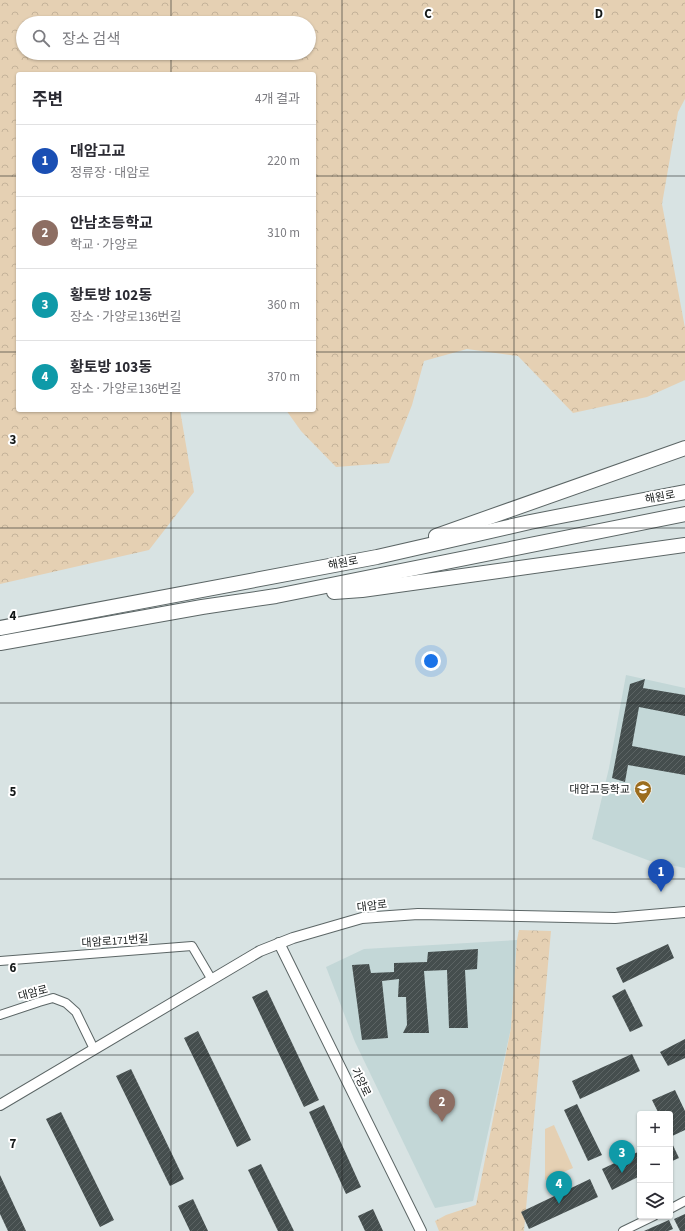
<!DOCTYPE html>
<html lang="ko">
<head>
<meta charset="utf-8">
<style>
	:root { --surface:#fff; --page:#f7f7f7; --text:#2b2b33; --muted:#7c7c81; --line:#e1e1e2; --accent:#1a73e8 }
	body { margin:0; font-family:"Source Sans 3","Noto Sans KR",sans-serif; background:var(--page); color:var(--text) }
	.controls { position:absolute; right:12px; bottom:12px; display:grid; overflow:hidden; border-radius:4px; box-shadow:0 1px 3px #0004 }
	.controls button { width:36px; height:36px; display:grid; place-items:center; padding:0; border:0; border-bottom:1px solid var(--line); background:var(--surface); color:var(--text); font:20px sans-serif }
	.you { position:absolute; left:431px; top:661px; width:14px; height:14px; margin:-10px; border:3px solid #fff; border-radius:50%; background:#1a73e8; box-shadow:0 0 0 6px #1a73e833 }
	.badge { display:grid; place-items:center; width:26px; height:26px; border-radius:50%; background:var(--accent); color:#fff; font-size:13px; font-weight:700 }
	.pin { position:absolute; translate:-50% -33px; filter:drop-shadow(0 1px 2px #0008) }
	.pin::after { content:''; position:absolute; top:21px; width:14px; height:12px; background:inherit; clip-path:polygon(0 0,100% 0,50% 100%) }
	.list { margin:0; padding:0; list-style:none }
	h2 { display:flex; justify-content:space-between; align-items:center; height:52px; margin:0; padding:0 16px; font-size:17px }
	h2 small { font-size:13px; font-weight:400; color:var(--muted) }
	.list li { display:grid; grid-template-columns:26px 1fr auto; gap:12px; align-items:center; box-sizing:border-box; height:72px; padding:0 16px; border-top:1px solid var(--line) }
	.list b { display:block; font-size:15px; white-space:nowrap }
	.list p { margin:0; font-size:13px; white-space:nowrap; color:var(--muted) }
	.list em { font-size:13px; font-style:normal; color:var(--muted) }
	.icon { flex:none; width:22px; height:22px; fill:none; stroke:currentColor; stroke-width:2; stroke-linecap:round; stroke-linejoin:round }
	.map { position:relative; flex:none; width:685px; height:1231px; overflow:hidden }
	.search { position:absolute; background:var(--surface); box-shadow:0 1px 3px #0004; left:16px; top:16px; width:300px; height:44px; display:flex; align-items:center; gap:10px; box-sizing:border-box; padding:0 14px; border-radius:22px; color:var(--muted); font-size:15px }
	.panel { position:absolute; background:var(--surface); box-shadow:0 1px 3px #0004; left:16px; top:72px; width:300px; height:340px; border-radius:4px }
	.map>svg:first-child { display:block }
</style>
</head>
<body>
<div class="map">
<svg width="685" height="1231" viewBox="0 0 685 1231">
	<defs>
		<pattern id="forest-crowns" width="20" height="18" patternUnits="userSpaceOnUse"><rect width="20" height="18" fill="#e5d0b3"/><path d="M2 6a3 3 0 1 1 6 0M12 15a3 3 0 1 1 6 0" fill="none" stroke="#c4b299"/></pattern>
		<pattern id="building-hatch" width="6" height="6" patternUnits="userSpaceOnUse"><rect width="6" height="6" fill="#454e4e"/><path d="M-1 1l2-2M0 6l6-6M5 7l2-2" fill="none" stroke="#5c6464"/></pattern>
	</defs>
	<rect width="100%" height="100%" fill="#d8e3e3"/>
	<g fill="#c3d7d7">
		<polygon points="626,675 685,688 685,868 650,861 592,839 609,768"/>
		<polygon points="517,940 511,1028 473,1201 435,1208 355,1042 326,967 364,949"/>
	</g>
	<polygon fill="#e5d0b3" points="554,1125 573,1168 545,1180 545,1129"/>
	<g fill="url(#forest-crowns)" fill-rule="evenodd">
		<path d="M0,0h685v99l-7,13 -16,92 23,124v52l-38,17 -74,16 -55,-57 -51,-7 -43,12 -12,44 -23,58 -53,4 -35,-36 -15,-21h28v-336h-296v336h162l14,82 -45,58 -149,34zM23,23h286v30h-286z"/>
		<polygon points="519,930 551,931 524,1231 439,1231 435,1221 446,1215 476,1205 511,1028 517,940"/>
	</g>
	<g fill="url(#building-hatch)">
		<polygon points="645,679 643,688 685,695 685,716 639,707 632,746 685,756 685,775 628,765 625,782 612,778 630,684"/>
		<polygon points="668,944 674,958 623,983 616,968"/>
		<polygon points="478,949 477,969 465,970 468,1028 449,1028 447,970 424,971 429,1033 403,1033 407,1025 406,997 398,997 399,979 382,981 388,1038 362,1040 352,965 369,964 371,973 394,972 394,963 427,962 428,952"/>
		<polygon points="625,989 643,1026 630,1032 612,996"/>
		<polygon points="267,990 319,1100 304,1107 252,997"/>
		<polygon points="198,1031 251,1140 237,1147 184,1038"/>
		<polygon points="685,1039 685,1058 668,1066 660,1052"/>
		<polygon points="632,1054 640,1071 580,1099 572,1081"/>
		<polygon points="131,1069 184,1179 170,1186 116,1076"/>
		<polygon points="675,1090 685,1111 685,1130 670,1137 670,1114 659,1114 652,1100"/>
		<polygon points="577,1104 602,1155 588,1161 564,1110"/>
		<polygon points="324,1105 361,1187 346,1194 309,1112"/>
		<polygon points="61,1112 114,1220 100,1227 46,1119"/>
		<polygon points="670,1139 679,1158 670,1162"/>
		<polygon points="640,1151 640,1176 612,1190 602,1169"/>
		<polygon points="261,1164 294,1231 278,1231 248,1170"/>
		<polygon points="0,1175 26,1231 8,1231 0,1214"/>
		<polygon points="590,1179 598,1197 529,1229 521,1212"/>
		<polygon points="193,1199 208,1231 190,1231 178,1206"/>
		<polygon points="373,1209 383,1231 365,1231 358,1216"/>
		<polygon points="685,1214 685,1231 680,1231 674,1219"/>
		<polygon points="669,1220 673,1229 668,1231 644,1231"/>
	</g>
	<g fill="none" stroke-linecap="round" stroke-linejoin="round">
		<g stroke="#5c6666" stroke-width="10">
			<g id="minor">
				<polyline points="0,961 192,946 212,980"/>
				<polyline points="0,1015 39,1002 53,998 66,1003 76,1012 94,1049"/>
				<polyline points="670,1209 685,1201"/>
				<polyline points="623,1231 654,1216"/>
			</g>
		</g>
		<g stroke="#5c6666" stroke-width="12">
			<g id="tertiary">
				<polyline points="279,943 421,1231"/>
				<polyline points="0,1105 260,951 293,938 362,918 418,914 615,918 685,912"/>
			</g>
		</g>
		<g stroke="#5c6666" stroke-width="16">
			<g id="trunk">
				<polyline points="436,536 685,448"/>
				<polyline points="334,592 362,590 685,545"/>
				<polyline points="0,628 377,557 530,522 685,492"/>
				<polyline points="0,643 202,607 276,596 685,514"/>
			</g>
		</g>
		<use href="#minor" stroke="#fff" stroke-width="8"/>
		<use href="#tertiary" stroke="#fff" stroke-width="10"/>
		<use href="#trunk" stroke="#fff" stroke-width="14"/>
	</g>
	<path fill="none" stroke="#141818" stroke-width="1" stroke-opacity="0.55" d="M171,0v23M342,0v1231M514,0v1231M171,53v21M0,176h18M314,176h371M0,352h18M314,352h371M171,410v821M0,528h685M0,703h685M0,879h685M0,1055h685"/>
	<defs>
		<g id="school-pin" transform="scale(0.9)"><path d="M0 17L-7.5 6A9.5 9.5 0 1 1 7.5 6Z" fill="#9b6c1d" stroke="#fff"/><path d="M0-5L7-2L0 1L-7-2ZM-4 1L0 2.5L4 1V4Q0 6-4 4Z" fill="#fff"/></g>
	</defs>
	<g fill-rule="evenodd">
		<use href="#school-pin" x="643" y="789"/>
	</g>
	<g text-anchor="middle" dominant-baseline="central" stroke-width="4" stroke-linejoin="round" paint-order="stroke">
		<g font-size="11" fill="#141818" stroke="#fff">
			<text transform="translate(660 497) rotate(-11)">해원로</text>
			<text transform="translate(343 563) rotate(-11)">해원로</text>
			<text transform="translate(372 906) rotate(-7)">대암로</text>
			<text transform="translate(115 941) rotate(-4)">대암로171번길</text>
			<text transform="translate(33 993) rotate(-15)">대암로</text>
			<text transform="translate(361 1082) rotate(64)">가양로</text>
		</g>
		<g font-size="11" fill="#141818" stroke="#fff" text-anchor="end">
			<text x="630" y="789">대암고등학교</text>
		</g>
	</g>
	<g font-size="13" text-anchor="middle" font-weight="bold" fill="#141818" stroke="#fff" stroke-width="4" stroke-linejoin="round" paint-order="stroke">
		<text x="428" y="18">C</text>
		<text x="599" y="18">D</text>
		<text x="13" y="444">3</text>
		<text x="13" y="620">4</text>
		<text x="13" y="796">5</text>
		<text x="13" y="972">6</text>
		<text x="13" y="1148">7</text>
	</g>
</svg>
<div class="controls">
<button>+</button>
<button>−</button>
<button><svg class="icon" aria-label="layers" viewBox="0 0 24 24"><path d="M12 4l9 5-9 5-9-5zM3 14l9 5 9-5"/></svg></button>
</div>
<div class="you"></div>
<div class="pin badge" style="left:661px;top:892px;background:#1a4fb4">1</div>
<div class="pin badge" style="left:442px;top:1122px;background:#8d6e63">2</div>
<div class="pin badge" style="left:622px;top:1173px;background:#0f9aa8">3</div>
<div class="pin badge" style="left:559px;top:1204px;background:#0f9aa8">4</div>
<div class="search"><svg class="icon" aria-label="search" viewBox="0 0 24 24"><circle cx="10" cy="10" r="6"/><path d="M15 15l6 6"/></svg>장소 검색</div>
<section class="panel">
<h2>주변<small>4개 결과</small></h2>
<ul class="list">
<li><span class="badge" style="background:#1a4fb4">1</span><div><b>대암고교</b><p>정류장 · 대암로</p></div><em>220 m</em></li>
<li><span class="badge" style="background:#8d6e63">2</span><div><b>안남초등학교</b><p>학교 · 가양로</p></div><em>310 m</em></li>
<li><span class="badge" style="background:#0f9aa8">3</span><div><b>황토방 102동</b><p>장소 · 가양로136번길</p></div><em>360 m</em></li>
<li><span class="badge" style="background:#0f9aa8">4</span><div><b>황토방 103동</b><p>장소 · 가양로136번길</p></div><em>370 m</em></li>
</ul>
</section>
</div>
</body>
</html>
